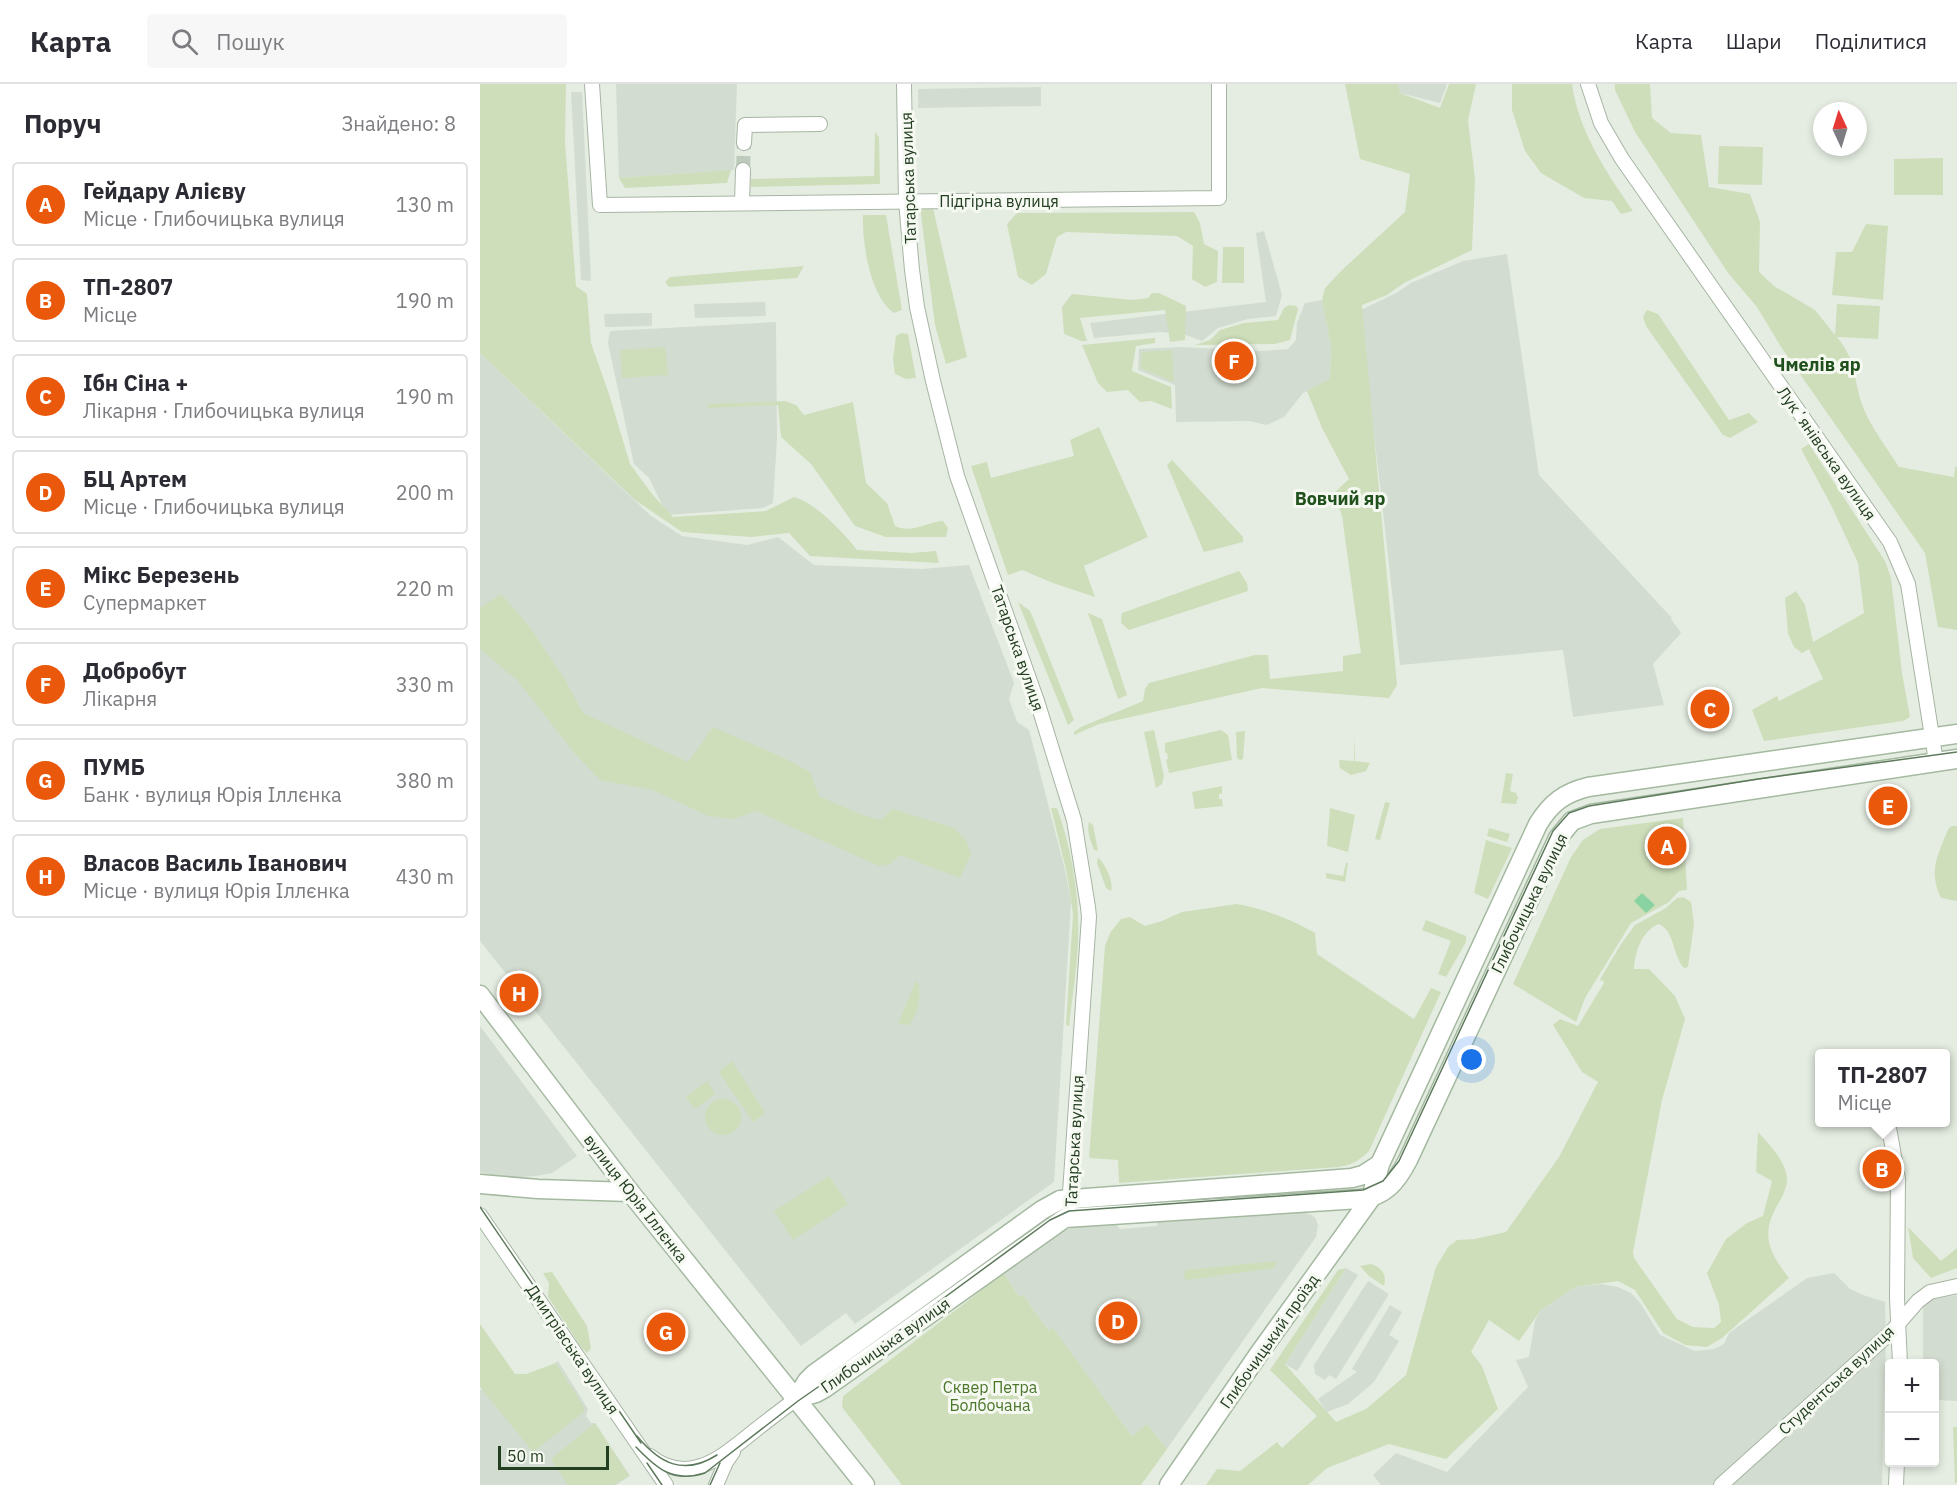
<!DOCTYPE html>
<html lang="uk">
<head>
<meta charset="utf-8">
<style>
	:root { --surface:#fff; --page:#f7f7f7; --text:#2b2b33; --muted:#7c7c81; --line:#e1e1e2; --accent:#ea580c }
	body { margin:0; font-family:"IBM Plex Sans",sans-serif; background:var(--page); color:var(--text) }
	.controls { position:absolute; right:18px; bottom:18px; display:grid; overflow:hidden; border-radius:6px; box-shadow:0 3px 9px #0003 }
	.controls button { width:54px; height:54px; display:grid; place-items:center; padding:0; border:0; border-bottom:2px solid var(--line); background:var(--surface); color:var(--text); font:30px sans-serif }
	.compass { position:absolute; left:1333px; top:18px; width:54px; height:54px; border-radius:50%; background:var(--surface); box-shadow:0 3px 9px #0003; rotate:356deg }
	.scale { position:absolute; left:18px; bottom:15px; width:111px; box-sizing:border-box; padding-left:6px; border:3px solid #243e21; border-top:0; font-size:16px; line-height:21px; white-space:nowrap; color:#243e21; -webkit-text-stroke:4px #f5f9f2; paint-order:stroke }
	.you { position:absolute; left:992px; top:976px; width:21px; height:21px; margin:-15px; border:4px solid #fff; border-radius:50%; background:#1a73e8; box-shadow:0 0 0 9px #1a73e833 }
	.badge { display:grid; place-items:center; width:39px; height:39px; border-radius:50%; background:var(--accent); color:#fff; font-size:20px; font-weight:700 }
	.pin { position:absolute; translate:-50% -50%; border:3px solid #fff; box-shadow:0 2px 6px #0006 }
	.popup { position:absolute; left:1335px; top:965px; width:135px; height:78px; box-sizing:border-box; display:grid; place-content:center; border-radius:6px; background:var(--surface); filter:drop-shadow(0 2px 4px #0005); font-size:20px; white-space:nowrap; color:var(--muted) }
	.popup b { font-size:22px; color:var(--text) }
	.popup::after { content:''; position:absolute; left:50%; top:100%; margin-left:-12px; border:12px solid transparent; border-top-color:var(--surface) }
	.list { margin:0; padding:0; list-style:none }
	h2 { display:flex; justify-content:space-between; align-items:center; height:78px; margin:0; padding:0 24px; font-size:26px }
	h2 small { font-size:20px; font-weight:400; color:var(--muted) }
	.list li { display:grid; grid-template-columns:39px 1fr auto; gap:18px; align-items:center; box-sizing:border-box; height:84px; margin:0 12px 12px; padding:0 12px; border:2px solid var(--line); border-radius:6px }
	.list b { display:block; font-size:22px; white-space:nowrap }
	.list p { margin:0; font-size:20px; white-space:nowrap; color:var(--muted) }
	.list em { font-size:20px; font-style:normal; color:var(--muted) }
	.icon { flex:none; width:33px; height:33px; fill:none; stroke:currentColor; stroke-width:2; stroke-linecap:round; stroke-linejoin:round }
	.map { position:relative; flex:none; width:1477px; height:1401px; overflow:hidden }
	header { display:flex; align-items:center; gap:36px; box-sizing:border-box; height:84px; padding:0 30px; background:var(--surface); border-bottom:2px solid var(--line) }
	header strong { font-size:28px }
	nav { display:flex; gap:33px; margin-inline-start:auto; font-size:21px }
	.search { width:420px; height:54px; background:var(--page); display:flex; align-items:center; gap:15px; box-sizing:border-box; padding:0 21px; border-radius:6px; color:var(--muted); font-size:22px }
	main { display:flex }
	aside { flex:1; background:var(--surface) }
	.map>svg:first-child { display:block }
</style>
</head>
<body>
<header>
<strong>Карта</strong>
<div class="search"><svg class="icon" aria-label="search" viewBox="0 0 24 24"><circle cx="10" cy="10" r="6"/><path d="M15 15l6 6"/></svg>Пошук</div>
<nav><a>Карта</a><a>Шари</a><a>Поділитися</a></nav>
</header>
<main>
<aside>
<h2>Поруч<small>Знайдено: 8</small></h2>
<ul class="list">
<li><span class="badge">A</span><div><b>Гейдару Алієву</b><p>Місце · Глибочицька вулиця</p></div><em>130 m</em></li>
<li><span class="badge">B</span><div><b>ТП-2807</b><p>Місце</p></div><em>190 m</em></li>
<li><span class="badge">C</span><div><b>Ібн Сіна +</b><p>Лікарня · Глибочицька вулиця</p></div><em>190 m</em></li>
<li><span class="badge">D</span><div><b>БЦ Артем</b><p>Місце · Глибочицька вулиця</p></div><em>200 m</em></li>
<li><span class="badge">E</span><div><b>Мікс Березень</b><p>Супермаркет</p></div><em>220 m</em></li>
<li><span class="badge">F</span><div><b>Добробут</b><p>Лікарня</p></div><em>330 m</em></li>
<li><span class="badge">G</span><div><b>ПУМБ</b><p>Банк · вулиця Юрія Іллєнка</p></div><em>380 m</em></li>
<li><span class="badge">H</span><div><b>Власов Василь Іванович</b><p>Місце · вулиця Юрія Іллєнка</p></div><em>430 m</em></li>
</ul>
</aside>
<div class="map">
<svg width="1477" height="1401" viewBox="0 0 1477 1401">
	<rect width="100%" height="100%" fill="#e5ede2"/>
	<g fill="#d3dcd0">
		<polygon points="136,0 257,0 254,86 139,94"/>
		<polygon points="918,0 967,0 960,19 920,9"/>
		<polygon points="561,3 561,22 438,24 438,5"/>
		<polygon points="91,8 102,8 111,197 101,196"/>
		<polygon points="784,147 802,211 796,232 768,235 738,244 722,257 703,250 681,248 614,254 610,239 786,218 776,149"/>
		<polygon points="1027,170 1059,391 1192,534 1191,535 1201,549 1173,580 1184,621 1093,633 1083,566 920,581 901,409 879,227 918,208 931,199 983,177"/>
		<polygon points="842,216 851,262 850,296 823,309 804,333 787,341 769,337 696,338 695,301 658,286 659,265 701,263 780,267 808,265 816,256 817,239 825,219"/>
		<polygon points="285,218 286,232 215,234 214,220"/>
		<polygon points="172,229 172,242 125,243 124,230"/>
		<polygon points="296,238 297,355 293,419 283,424 187,431 169,394 154,380 128,259 130,247"/>
		<polygon points="0,269 171,432 202,452 267,461 298,453 334,481 442,485 489,481 534,599 529,615 537,638 549,646 586,790 591,818 574,1098 375,1240 366,1229 321,1262 0,857"/>
		<polygon points="0,942 97,1072 72,1089 56,1092 22,1094 0,1088"/>
		<polygon points="821,1127 832,1131 836,1135 838,1141 836,1153 687,1365 667,1340 652,1352 573,1245 569,1247 543,1211 539,1213 524,1189 583,1147 597,1142 634,1138 640,1145 677,1142 677,1135"/>
		<polygon points="866,1184 878,1191 817,1287 805,1280"/>
		<polygon points="1354,1189 1370,1205 1383,1211 1405,1218 1406,1253 1402,1401 901,1401 893,1391 916,1369 967,1388 1048,1303 1036,1276 1049,1273 1055,1236 1061,1226 1095,1203 1121,1200 1138,1203 1151,1209 1161,1220 1180,1251 1215,1267 1234,1265 1244,1260 1249,1249 1327,1194"/>
		<polygon points="888,1197 909,1210 856,1295 849,1291 845,1296 835,1290 834,1281"/>
		<polygon points="1477,1211 1477,1317 1458,1316 1455,1314 1454,1280 1443,1279 1443,1217"/>
		<polygon points="910,1221 922,1228 909,1251 919,1257 894,1298 868,1320 847,1328 838,1315 877,1288 872,1285"/>
		<polygon points="78,1277 108,1325 106,1332 111,1339 115,1339 150,1392 136,1401 0,1401 0,1306 26,1297 60,1289"/>
	</g>
	<g fill="#cedeba">
		<path d="M0,0h86l-1,58 11,144 11,8 4,49 18,51 21,70 22,30 21,23 93,-6 28,-14c22,6 49,35 63,53l54,3 25,-2 3,12 -129,-7 -21,-23 -38,4 -69,-5 -47,-32 -155,-147z"/>
		<polygon points="865,0 918,0 920,9 960,24 969,0 996,0 988,36 995,95 992,166 924,199 907,211 882,221 917,601 909,614 782,604 619,640 594,651 594,648 601,643 663,617 665,605 669,599 775,571 788,571 790,595 863,587 863,572 881,569 862,432 854,409 869,395 842,344 827,307 850,295 851,262 842,216 845,204 862,186 925,128 930,90 880,75"/>
		<path d="M1032,0h60c7,49 34,87 61,127l-12,3 -9,-13 -28,-3 -43,-25 -16,-22 -13,-41z"/>
		<path d="M1135,0h35l2,34 19,15 30,2 8,52 41,7 10,28 -1,50 15,14 41,24 20,25 2,-31 43,2 -2,33 -41,-2c22,28 15,40 26,70 6,17 26,44 36,60l55,10 1,-10h2v163l-19,-3 -13,-74 -144,-206 -24,-40 -29,-34 -93,-141 -20,-42z"/>
		<polygon points="395,48 399,53 400,100 271,103 271,95 394,92"/>
		<polygon points="1239,62 1283,63 1282,101 1238,100"/>
		<polygon points="1463,74 1463,111 1414,111 1414,75"/>
		<polygon points="251,86 247,99 145,104 139,94"/>
		<polygon points="440,123 453,124 487,273 466,280 455,241"/>
		<polygon points="714,128 720,139 724,160 738,167 737,198 725,203 712,195 713,162 697,152 586,148 577,153 566,190 552,201 538,193 527,140 537,129"/>
		<path d="M383,131h23l16,95 -8,3c-24,-16 -32,-70 -31,-98z"/>
		<polygon points="1386,140 1408,142 1403,216 1352,211 1356,168 1372,168"/>
		<polygon points="743,163 764,163 764,199 742,199"/>
		<polygon points="324,182 317,194 189,203 185,198 190,193"/>
		<polygon points="672,209 679,209 706,222 705,256 690,258 685,226 600,234 607,257 601,257 584,250 582,223 592,210 653,216 668,214"/>
		<polygon points="809,221 816,222 818,225 810,256 795,260 715,261 730,256 740,246 764,239 798,236 804,224"/>
		<polygon points="1167,226 1178,230 1249,336 1269,329 1278,338 1250,354 1243,351 1166,242 1163,233"/>
		<polygon points="421,249 428,250 436,294 426,295 415,290 413,275 416,252"/>
		<polygon points="675,254 675,259 656,262 652,287 691,303 692,325 671,317 660,318 648,306 627,308 618,299 602,261"/>
		<polygon points="185,263 188,291 142,294 140,266"/>
		<polygon points="692,266 694,298 660,284 662,268"/>
		<path d="M305,317l11,4 8,10 49,-13 13,81 21,20 8,23c16,8 32,-4 48,-5l5,7 -2,9h-60l-31,-11 -44,-62 -30,-27 -3,-32 -69,3 -2,-4z"/>
		<polygon points="619,343 668,453 604,482 615,513 573,499 542,486 528,491 491,382 507,378 511,394 594,372 590,356"/>
		<polygon points="1329,360 1405,477 1411,494 1422,589 1430,633 1423,637 1284,657 1272,626 1297,612 1299,617 1343,595 1329,565 1322,569 1314,563 1308,549 1305,514 1316,507 1325,521 1333,558 1384,529 1378,479 1352,423 1321,365"/>
		<polygon points="692,376 763,453 763,458 724,468 687,381"/>
		<polygon points="759,487 767,499 768,507 649,546 641,539 642,529"/>
		<polygon points="21,510 49,542 84,594 103,629 208,678 233,643 304,674 330,688 339,712 382,731 400,736 413,725 474,744 486,756 491,770 480,794 420,771 409,781 399,782 276,727 254,735 228,732 173,706 120,696 95,670 38,597 0,565 0,524"/>
		<polygon points="538,518 550,527 554,536 594,636 588,641"/>
		<polygon points="608,529 622,535 647,611 638,615"/>
		<polygon points="674,646 684,692 682,700 676,704 664,648"/>
		<polygon points="741,646 748,651 752,676 689,689 686,676 688,675 687,669 685,669 685,659"/>
		<polygon points="765,647 763,675 760,676 757,674 756,648"/>
		<polygon points="875,651 875,677 890,679 886,687 871,691 860,684 859,676 874,677"/>
		<polygon points="1026,689 1033,690 1030,707 1036,709 1038,714 1036,720 1021,719"/>
		<polygon points="742,702 742,710 739,710 739,715 742,715 743,722 715,725 712,708"/>
		<polygon points="905,718 910,719 900,756 895,755"/>
		<path d="M571,724h6c15,42 23,90 21,134 -1,28 -6,56 -9,84l-3,-1 7,-111 -6,-40z"/>
		<polygon points="850,724 875,731 868,768 847,762"/>
		<polygon points="1203,734 1207,806 1199,807 1189,818 1151,839 1105,914 1096,938 1033,900 1091,773 1103,756 1120,745"/>
		<path d="M609,738l4,3 5,26 -4,-1c-3,-8 -8,-20 -5,-28z"/>
		<path d="M1472,742h5v75l-16,-3c-13,-29 -3,-42 7,-69z"/>
		<polygon points="1009,744 1030,750 1027,758 1007,752"/>
		<polygon points="1006,756 1032,764 1008,815 994,809"/>
		<path d="M618,774c7,5 16,24 13,33l-5,-3 -9,-25z"/>
		<polygon points="866,779 868,779 865,798 846,794 846,789 863,792"/>
		<path d="M1203,813l8,5 3,22 -6,43 -4,1c-12,-13 -8,-35 -25,-44 -17,6 -24,28 -25,45h15l26,27 10,23 -23,81 -29,152 1,6 43,61 16,8 21,1 7,-6 -2,-17 -12,-32 19,-34 21,-16 16,-7 9,-35 -16,-9 2,-40c11,12 29,30 29,48 0,8 -6,19 -10,26 -17,29 -7,48 12,72l-67,60 -15,9 -22,-2 -22,-12 -28,-43 -17,-9 -43,6 -34,23 -22,31 -30,-21 -18,32 11,14 16,43 -52,50 -57,-15 -62,24 -19,17h-102l11,-16 23,2 37,-29 5,6 35,-32 -47,-46 68,-100 8,-2 -61,96 51,58 30,-13 40,-34 30,-108 12,-20 9,-7 18,-1 31,-7 53,-75 39,-75 -16,-10 -29,-47 7,-6 18,7 26,-43 -1,-3 -4,1 22,-37 14,-19 31,-17 11,-10z"/>
		<path d="M757,820c28,5 53,15 78,29l2,21 97,65 17,-31 10,4 -72,159c-9,9 -17,14 -30,16l-220,16 -1,-23 -29,-2 16,-212 5,-13 11,-14 9,-2 15,9 17,-5 20,-9z"/>
		<polygon points="946,836 986,852 986,858 966,893 958,890 971,857 942,846"/>
		<path d="M436,897l3,3c1,16 0,28 -10,41l-11,-1z"/>
		<polygon points="252,977 285,1029 273,1038 239,988"/>
		<polygon points="227,997 235,1010 215,1025 206,1013"/>
		<circle cx="243" cy="1033" r="18"/>
		<polygon points="349,1092 368,1120 313,1156 294,1127"/>
		<polygon points="1428,1143 1461,1177 1477,1164 1477,1184 1451,1194 1433,1174"/>
		<polygon points="798,1177 793,1184 707,1196 703,1192 706,1186"/>
		<path d="M891,1180c11,3 16,11 13,22l-15,-10 -9,-10z"/>
		<polygon points="72,1188 107,1242 111,1264 107,1269 101,1263 68,1213 69,1199 63,1189"/>
		<polygon points="524,1189 539,1213 543,1211 569,1247 573,1244 652,1352 667,1340 687,1365 661,1401 422,1401 362,1323 363,1312"/>
		<polygon points="0,1240 35,1290 46,1290 76,1279 104,1323 104,1328 53,1368 0,1303"/>
		<polygon points="115,1339 149,1391 134,1401 88,1401 71,1375"/>
		<polygon points="1473,1343 1477,1343 1477,1399 1475,1399"/>
	</g>
	<polygon fill="#88d3a1" points="1162,809 1175,821 1166,829 1154,817"/>
	<g fill="none" stroke-linecap="round" stroke-linejoin="round">
		<polyline stroke="#becabb" stroke-width="14" stroke-dasharray="14 7" stroke-linecap="butt" points="263,86 264,59"/>
		<g stroke="#a7b5a4" stroke-width="16">
			<g id="street">
				<polyline points="112,0 120,121 739,114 739,0"/>
				<polyline points="424,0 426,117 432,186 437,223 453,297 477,392 557,617 594,736 608,823 609,833 589,1123"/>
				<polyline points="1108,0 1121,39 1142,75 1410,458 1428,500 1456,678"/>
				<polyline points="264,59 265,41 340,40"/>
				<polyline points="262,119 263,86"/>
				<polyline points="1408,1038 1418,1095 1417,1214 1420,1280"/>
				<polyline points="0,1131 186,1401"/>
				<path d="M170,1372c37,29 68,4 98,-20 16,-13 32,-25 48,-37"/>
				<polyline points="236,1401 246,1378 253,1368"/>
				<polyline points="1241,1401 1411,1248 1438,1217 1450,1208 1477,1202"/>
				<polyline points="1416,1401 1417,1378"/>
			</g>
		</g>
		<g stroke="#a4b9a0" stroke-width="21">
			<g id="secondary">
				<polyline points="0,911 150,1108 385,1401"/>
				<polyline points="0,1100 58,1105 150,1108"/>
				<path d="M316,1315l20,-6 9,-5 240,-170 295,-19c26,-3 37,-18 48,-39l150,-322 14,-17 19,-7 366,-55"/>
				<polyline points="316,1315 327,1297 334,1290 562,1126 580,1116 872,1094 883,1091 900,1080"/>
				<path d="M689,1401l89,-130 113,-157 9,-34 158,-340c13,-21 26,-31 50,-37l369,-53"/>
			</g>
		</g>
		<use href="#street" stroke="#fff" stroke-width="14"/>
		<use href="#secondary" stroke="#fff" stroke-width="18"/>
		<g stroke="#5e7a5c" stroke-width="1.5">
			<polyline points="0,1123 161,1359"/>
			<path d="M157,1352c23,28 47,40 80,19"/>
			<path d="M156,1363c21,22 37,36 69,26l93,-72 109,-76 143,-105 19,-9 294,-21 20,-9 16,-20 154,-330 16,-18 20,-7 169,-27 199,-27"/>
			<polyline points="167,1379 182,1401"/>
			<polyline points="230,1401 240,1379"/>
		</g>
	</g>
	<g text-anchor="middle" dominant-baseline="central" stroke-width="6" stroke-linejoin="round" paint-order="stroke">
		<g font-size="16" fill="#243e21" stroke="#f5f9f2">
			<text transform="translate(428 94) rotate(-92)">Татарська вулиця</text>
			<text x="519" y="117">Підгірна вулиця</text>
			<text transform="translate(1347 369) rotate(55)">Лукʼянівська вулиця</text>
			<text transform="translate(538 564) rotate(71)">Татарська вулиця</text>
			<text transform="translate(1049 819) rotate(-64)">Глибочицька вулиця</text>
			<text transform="translate(594 1057) rotate(-87)">Татарська вулиця</text>
			<text transform="translate(156 1114) rotate(52)">вулиця Юрія Іллєнка</text>
			<text transform="translate(789 1257) rotate(-55)">Глибочицький проїзд</text>
			<text transform="translate(405 1261) rotate(-35)">Глибочицька вулиця</text>
			<text transform="translate(93 1265) rotate(56)">Дмитрівська вулиця</text>
			<text transform="translate(1356 1296) rotate(-43)">Студентська вулиця</text>
		</g>
		<g font-size="16" fill="#4b762a" stroke="#f5f9f2">
			<text x="510" y="1303">Сквер Петра<tspan x="510" dy="18">Болбочана</tspan></text>
		</g>
		<g font-size="18" font-weight="bold" fill="#20511c" stroke="#f5f9f2">
			<text x="1337" y="280">Чмелів яр</text>
			<text x="860" y="414">Вовчий яр</text>
		</g>
	</g>
</svg>
<div class="controls">
<button>+</button>
<button>−</button>
</div>
<svg class="compass" viewBox="-18 -18 36 36"><path d="M0-13l5 13h-10z" fill="#e53935"/><path d="M0 13l5-13h-10z" fill="#7c7c81"/></svg>
<div class="scale">50 m</div>
<div class="you"></div>
<div class="pin badge" style="left:1187px;top:762px">A</div>
<div class="pin badge" style="left:1402px;top:1085px">B</div>
<div class="popup"><b>ТП-2807</b>Місце</div>
<div class="pin badge" style="left:1230px;top:625px">C</div>
<div class="pin badge" style="left:638px;top:1237px">D</div>
<div class="pin badge" style="left:1408px;top:722px">E</div>
<div class="pin badge" style="left:754px;top:277px">F</div>
<div class="pin badge" style="left:186px;top:1248px">G</div>
<div class="pin badge" style="left:39px;top:909px">H</div>
</div>
</main>
</body>
</html>
